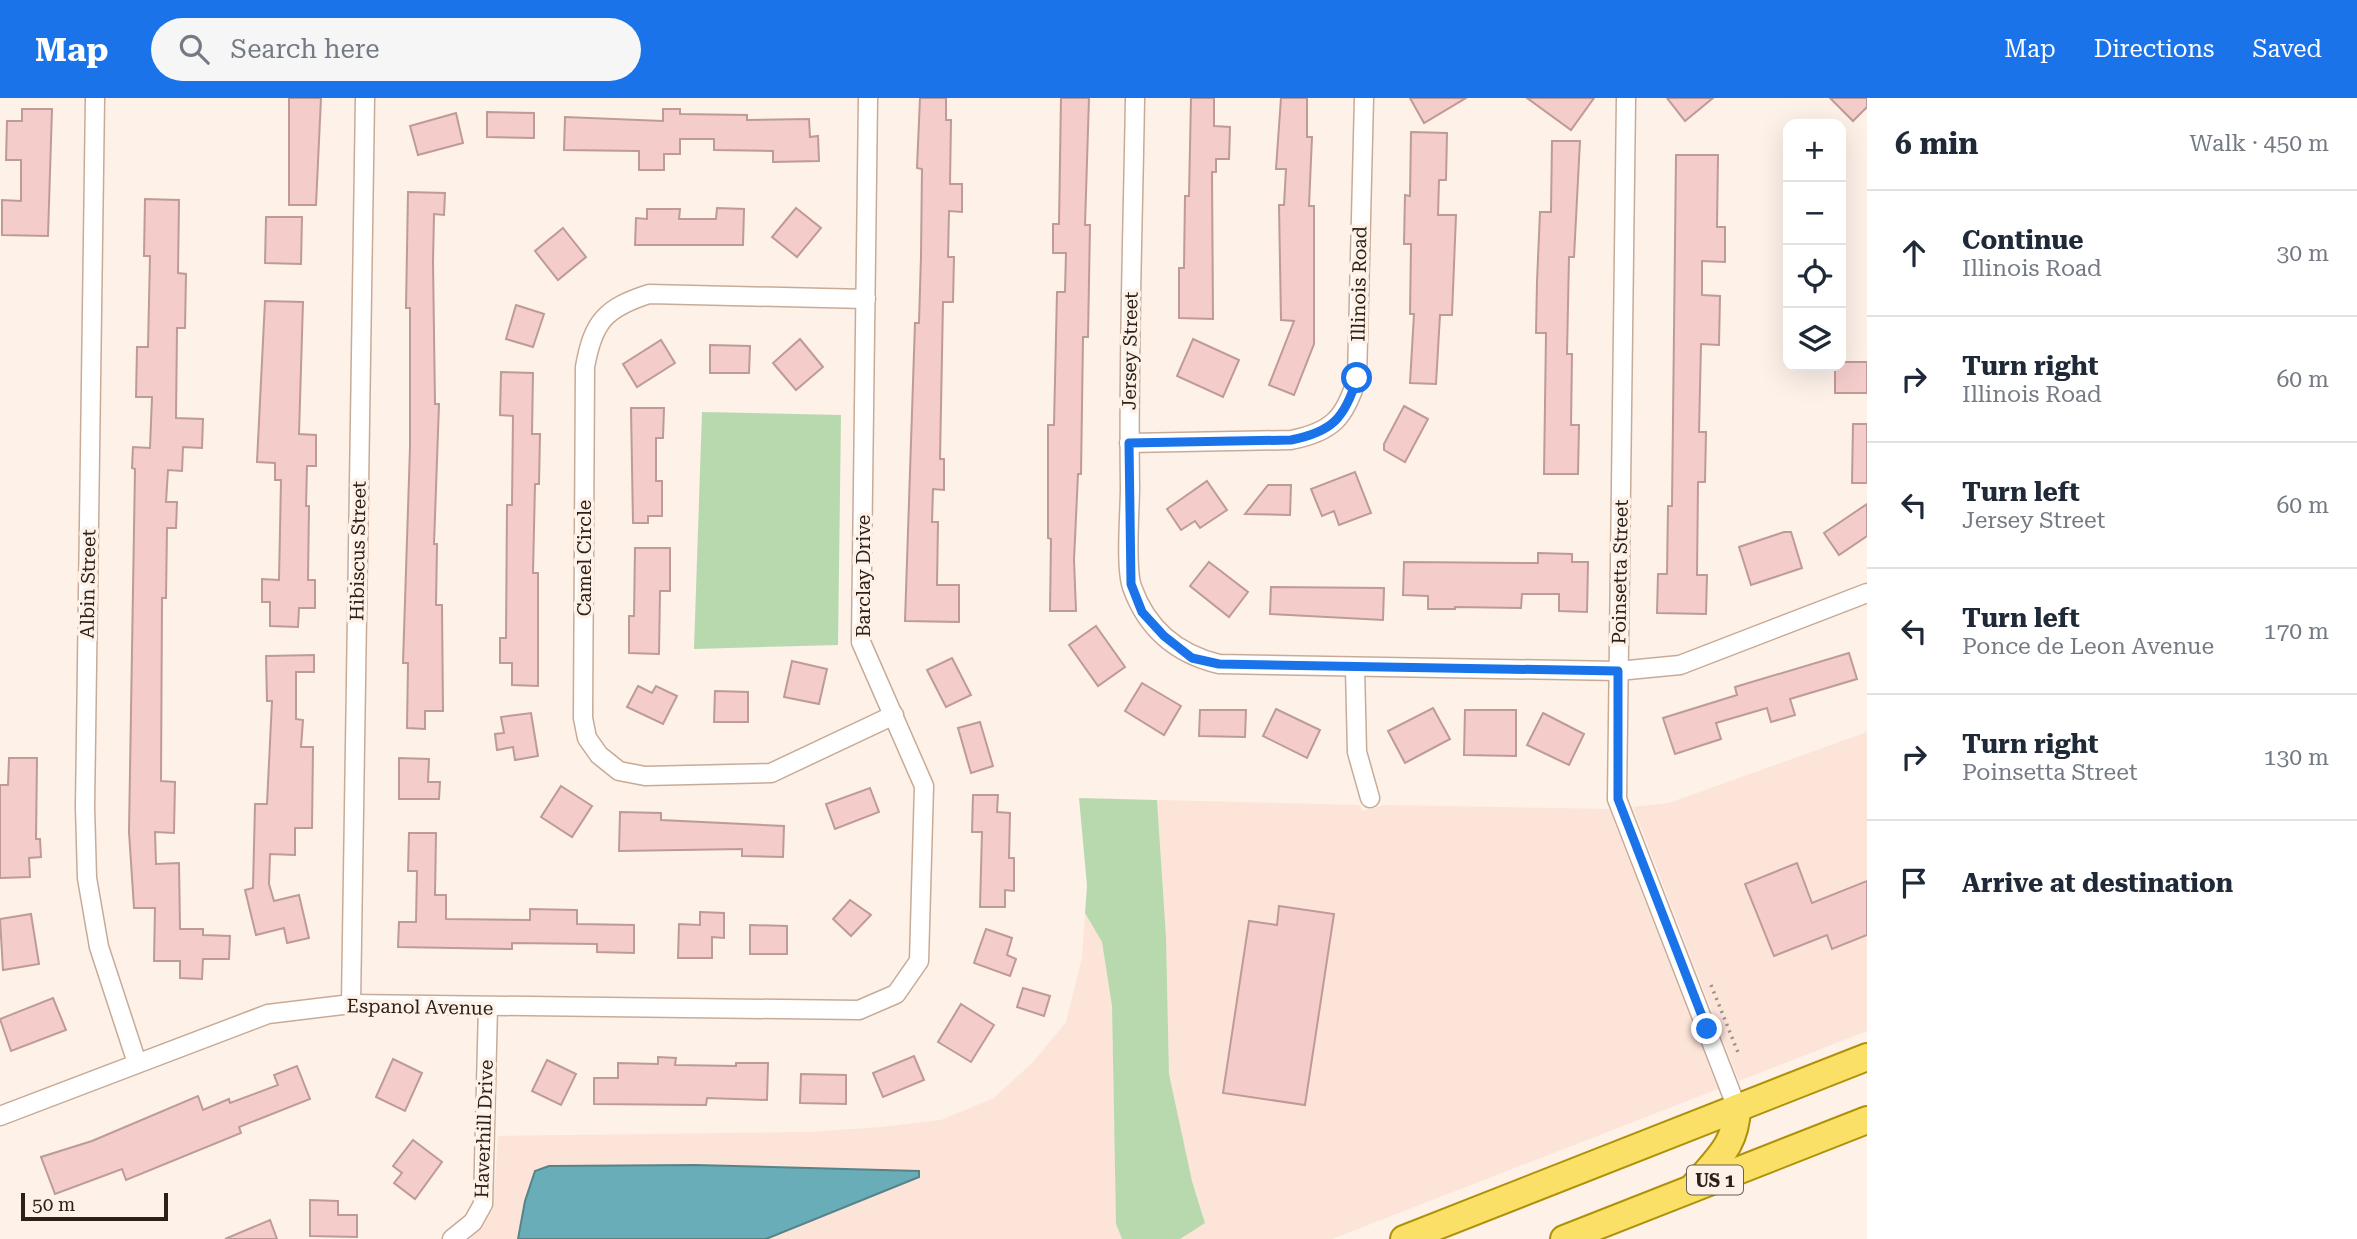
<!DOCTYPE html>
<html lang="en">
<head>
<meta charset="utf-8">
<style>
	:root { --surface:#fff; --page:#f6f6f7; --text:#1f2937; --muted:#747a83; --line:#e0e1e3; --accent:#1a73e8 }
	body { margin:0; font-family:"Roboto Serif",serif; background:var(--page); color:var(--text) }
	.controls { position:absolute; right:21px; top:21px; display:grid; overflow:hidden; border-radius:14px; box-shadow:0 7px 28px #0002 }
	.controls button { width:63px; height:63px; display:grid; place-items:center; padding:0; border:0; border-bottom:2px solid var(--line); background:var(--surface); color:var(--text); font:35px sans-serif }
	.scale { position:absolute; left:21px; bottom:18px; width:147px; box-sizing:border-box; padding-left:7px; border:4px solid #2c2119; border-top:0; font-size:19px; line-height:24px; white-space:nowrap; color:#2c2119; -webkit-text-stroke:5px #fdf1e8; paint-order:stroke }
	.stop { position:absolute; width:21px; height:21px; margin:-16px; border:5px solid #1a73e8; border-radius:50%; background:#fff }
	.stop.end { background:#1a73e8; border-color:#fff; box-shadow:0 2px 7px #0008 }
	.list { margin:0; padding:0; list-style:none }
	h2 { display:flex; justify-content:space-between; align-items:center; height:91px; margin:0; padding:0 28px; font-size:30px }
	h2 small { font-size:23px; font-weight:400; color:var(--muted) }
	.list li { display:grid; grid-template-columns:46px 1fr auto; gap:21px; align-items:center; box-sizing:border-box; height:126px; padding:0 28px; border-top:2px solid var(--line) }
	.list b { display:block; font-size:26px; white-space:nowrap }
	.list p { margin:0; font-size:23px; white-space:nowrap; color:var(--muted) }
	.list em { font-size:23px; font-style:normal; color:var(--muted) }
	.icon { flex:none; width:38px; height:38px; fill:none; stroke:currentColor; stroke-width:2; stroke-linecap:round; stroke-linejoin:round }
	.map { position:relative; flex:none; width:1867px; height:1141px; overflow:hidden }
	header { display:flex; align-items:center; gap:42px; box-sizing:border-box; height:98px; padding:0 35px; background:var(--accent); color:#fff }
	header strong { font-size:33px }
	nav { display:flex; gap:38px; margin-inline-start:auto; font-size:24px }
	.search { width:490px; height:63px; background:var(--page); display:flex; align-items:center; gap:18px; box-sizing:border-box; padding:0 24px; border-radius:38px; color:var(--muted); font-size:26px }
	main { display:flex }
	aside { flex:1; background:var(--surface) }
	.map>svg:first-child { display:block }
</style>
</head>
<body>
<header>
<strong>Map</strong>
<div class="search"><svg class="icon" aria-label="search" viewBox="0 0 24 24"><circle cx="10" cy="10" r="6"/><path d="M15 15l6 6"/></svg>Search here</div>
<nav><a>Map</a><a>Directions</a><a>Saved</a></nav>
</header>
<main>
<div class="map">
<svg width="1867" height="1141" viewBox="0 0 1867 1141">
	<rect width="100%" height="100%" fill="#fdf1e8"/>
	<g fill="#fce4d9">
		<polygon points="1867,634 1867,933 1739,983 1633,709 1669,705"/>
		<polygon points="1157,702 1360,707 1362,713 1384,707 1609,711 1718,991 1332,1141 1180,1141 1205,1124 1192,1083 1169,976 1166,839"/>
		<polygon points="1085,815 1102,844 1112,908 1116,1126 1122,1141 766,1141 919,1079 919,1074 695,1067 549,1068 525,1103 518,1141 470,1141 481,1131 493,1111 498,1038 810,1034 881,1029 941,1022 994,1000 1034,963 1066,924 1082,860"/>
	</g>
	<g fill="#b8d9ad">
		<polygon points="702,314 841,317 838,547 694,551"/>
		<polygon points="1079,700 1157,702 1166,839 1169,976 1192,1083 1205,1125 1180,1141 1122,1141 1116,1126 1112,908 1102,844 1085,815 1087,788"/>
	</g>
	<polygon fill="#69adb9" stroke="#578389" stroke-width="2" points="695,1067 919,1073 919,1079 766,1141 518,1141 525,1103 535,1073 549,1068"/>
	<g fill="#f4cdcb" stroke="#be9a98" stroke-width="2">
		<polygon points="289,0 321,0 316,107 289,107"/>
		<polygon points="920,0 946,0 946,22 951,22 950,86 962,86 962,114 949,113 948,159 954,159 953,204 943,204 940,361 944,361 944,392 933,391 932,424 938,424 937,487 959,487 959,524 905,523 915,225 919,225 921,158 922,71 917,70"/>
		<polygon points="1061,0 1089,0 1085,127 1090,127 1088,239 1083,239 1081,376 1078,376 1074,462 1076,513 1050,513 1051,441 1048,440 1048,327 1054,327 1057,194 1065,194 1066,155 1053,155 1053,126 1059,126"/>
		<polygon points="1191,0 1214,0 1214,28 1230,29 1229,61 1216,61 1216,74 1212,74 1213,221 1179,220 1179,170 1184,170 1185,98 1189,98"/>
		<polygon points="1281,0 1307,0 1307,39 1312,39 1309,108 1314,108 1314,246 1294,297 1269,287 1294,223 1281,222 1279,107 1284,107 1286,71 1276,71"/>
		<polygon points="1410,0 1466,0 1424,25"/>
		<polygon points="1527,0 1594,0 1571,32"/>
		<polygon points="1667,0 1713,0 1685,23"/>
		<polygon points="1830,0 1867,0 1867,9 1853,23"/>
		<polygon points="22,11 52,11 48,138 2,137 2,102 21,103 21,62 6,62 7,23 22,23"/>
		<polygon points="663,11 680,11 680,16 747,17 747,22 809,21 810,39 818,38 819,63 773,64 773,53 714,52 714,41 680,41 680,56 664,56 664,72 639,72 639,53 564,52 565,19 663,23"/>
		<polygon points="487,14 534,15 534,40 487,39"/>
		<polygon points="456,15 463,45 418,57 410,28"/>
		<polygon points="1411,34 1447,35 1446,82 1439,82 1438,117 1456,117 1452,217 1440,217 1436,286 1410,285 1414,216 1410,216 1411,146 1404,146 1405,97 1410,98"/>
		<polygon points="1552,43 1580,43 1574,159 1569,159 1567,256 1572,256 1571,327 1579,327 1578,376 1544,376 1546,235 1536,235 1537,184 1540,114 1551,114"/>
		<polygon points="1676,57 1718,57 1717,129 1725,129 1725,164 1702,163 1702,197 1720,198 1719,247 1701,246 1699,334 1706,334 1705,384 1698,384 1697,477 1707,477 1706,516 1657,515 1658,476 1667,476 1668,408 1672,408"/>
		<polygon points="408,94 445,95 444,117 434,116 433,164 435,306 439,306 434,446 437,446 436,507 442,507 443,613 425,613 425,631 407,630 408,565 403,565 410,349 410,210 406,210"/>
		<polygon points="145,101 179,102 178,175 186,176 185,230 177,230 176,320 203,321 202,350 183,349 182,373 168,372 166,404 177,404 176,430 167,430 166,500 162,500 161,683 175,684 174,735 155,734 156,766 179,765 180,831 203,831 203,837 230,838 229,861 203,861 202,881 180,880 180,863 154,863 155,810 134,810 129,734 135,371 132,370 133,349 150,350 152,299 136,299 137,249 148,249 150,158 144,158"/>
		<polygon points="717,110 744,111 743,147 635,147 636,120 647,121 647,111 680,111 679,121 716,121"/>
		<polygon points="796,110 821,130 797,159 772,139"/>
		<polygon points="266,119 302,119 301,166 265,165"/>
		<polygon points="563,130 586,159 558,182 535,153"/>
		<polygon points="265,203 303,204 299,336 316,337 316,368 307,368 306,408 309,408 308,482 315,482 315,510 299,510 298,529 270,528 270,504 262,504 262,481 279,482 281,382 275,382 275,365 257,364"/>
		<polygon points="516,207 544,216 533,249 506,241"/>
		<polygon points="800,241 823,269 796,292 773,265"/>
		<polygon points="1193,241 1239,262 1223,299 1177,278"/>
		<polygon points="661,242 675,265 637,289 623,266"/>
		<polygon points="710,247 750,248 749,275 710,275"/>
		<polygon points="1841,264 1867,264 1867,295 1835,295 1835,268 1841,268"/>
		<polygon points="501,274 533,275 532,336 540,336 539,386 535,386 533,475 538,475 538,588 512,587 512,565 500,565 500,540 506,540 507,407 512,407 513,318 500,317"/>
		<polygon points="1404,308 1428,321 1405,364 1384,352 1384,346"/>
		<polygon points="631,310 664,310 663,340 656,340 656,383 662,383 662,418 648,418 648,425 633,425"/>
		<polygon points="1853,326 1867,326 1867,385 1852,385"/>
		<polygon points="1355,374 1371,415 1339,427 1334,413 1322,418 1311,391"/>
		<polygon points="1207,383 1227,412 1200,430 1195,423 1181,432 1167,411"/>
		<polygon points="1268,387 1291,387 1290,417 1245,416"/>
		<polygon points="1867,406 1867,438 1839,457 1824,435"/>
		<polygon points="1784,434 1791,434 1802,470 1751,487 1739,449"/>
		<polygon points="635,450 670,450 670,493 660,493 659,556 629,555 629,518 634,518"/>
		<polygon points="1538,455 1572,456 1572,464 1588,464 1587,514 1559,513 1559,496 1522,496 1521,510 1455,509 1455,511 1428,511 1428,498 1403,497 1404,464 1538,465"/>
		<polygon points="1209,464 1248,494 1229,519 1190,488"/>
		<polygon points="1271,489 1384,490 1383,522 1270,516"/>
		<polygon points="1096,528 1125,569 1098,588 1069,547"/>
		<polygon points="1849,555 1857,581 1790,601 1795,617 1771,624 1767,610 1716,625 1721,641 1675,656 1663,620 1737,597 1735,589"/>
		<polygon points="314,557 314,574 296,574 296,621 303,622 301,649 313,649 312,730 295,730 295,757 270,756 269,786 274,803 299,797 309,840 287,845 284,830 256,837 245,792 253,790 255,706 267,706 272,603 267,603 266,558"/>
		<polygon points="952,560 971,597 946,609 927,572"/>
		<polygon points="792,563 827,571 819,606 784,599"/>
		<polygon points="1142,585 1181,608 1164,637 1125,613"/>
		<polygon points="638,588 652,595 656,588 677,598 663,626 627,609"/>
		<polygon points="715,593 748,594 748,624 714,624"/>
		<polygon points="1433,610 1450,641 1405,665 1388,633"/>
		<polygon points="1276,611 1320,632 1307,660 1263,638"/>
		<polygon points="1200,612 1246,612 1245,639 1199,638"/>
		<polygon points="1465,612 1516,612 1516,658 1464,657"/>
		<polygon points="531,615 538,658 515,662 513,649 497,652 495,636 504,635 501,619"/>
		<polygon points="1543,615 1584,636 1569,667 1527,647"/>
		<polygon points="980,624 993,668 971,675 958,630"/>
		<polygon points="9,660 37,660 36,741 40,741 41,759 29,760 30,779 0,780 0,687 8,687"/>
		<polygon points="399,660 429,661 428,684 440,684 439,701 399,701"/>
		<polygon points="561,688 592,708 572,739 541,719"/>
		<polygon points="870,690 879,714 835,731 826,706"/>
		<polygon points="973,697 998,697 997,714 1010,715 1009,760 1014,760 1014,793 1005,792 1005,809 980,809 982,734 972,734"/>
		<polygon points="620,714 661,715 661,722 784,728 783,759 742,758 742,751 619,753"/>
		<polygon points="409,735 436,735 435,797 446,797 446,821 530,822 530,811 577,812 577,826 634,827 634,855 597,854 597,846 512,845 512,851 398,849 399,824 416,824 417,773 408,773"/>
		<polygon points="1797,765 1812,805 1867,783 1867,837 1832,851 1827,837 1774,858 1745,786"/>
		<polygon points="850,802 871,817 851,838 833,821"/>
		<polygon points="1279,808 1334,816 1305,1007 1223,995 1249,823 1277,827"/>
		<polygon points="700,814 724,815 724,840 712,839 712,860 678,860 679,826 700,827"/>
		<polygon points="31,816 39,866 3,872 0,821"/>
		<polygon points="750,827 787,828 787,856 750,856"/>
		<polygon points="986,831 1012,840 1007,857 1016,861 1010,878 974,865"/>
		<polygon points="1023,890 1050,898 1044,918 1017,909"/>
		<polygon points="53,900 66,932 11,953 0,921"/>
		<polygon points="961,906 994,927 971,964 938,944"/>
		<polygon points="914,958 924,982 883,999 873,975"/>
		<polygon points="658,959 676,960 675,967 736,968 736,965 768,965 767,1002 707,1000 706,1007 594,1006 594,980 618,980 618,965 658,966"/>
		<polygon points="393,961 422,975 405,1013 376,999"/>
		<polygon points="547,962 576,976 561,1007 532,993"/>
		<polygon points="297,968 310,1001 239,1029 241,1035 126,1082 122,1071 55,1096 41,1059 92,1043 198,998 203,1012 229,1001 230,1005 278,987 274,977"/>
		<polygon points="801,976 846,977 846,1006 800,1005"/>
		<polygon points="413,1042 442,1064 415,1101 394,1085 402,1075 393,1068"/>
		<polygon points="310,1102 338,1103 338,1117 357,1117 357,1139 310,1138"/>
		<polygon points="270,1122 277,1141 225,1141"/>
	</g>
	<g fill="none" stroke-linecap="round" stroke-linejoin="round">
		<g stroke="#c8ab97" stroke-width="21">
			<g id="street">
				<polyline points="95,0 85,709 87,780 99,849 137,965"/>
				<path d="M1135,0c-2,129 -7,259 -5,389 0,24 -5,80 2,100 15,42 45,67 87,77l399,7 62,-6 187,-72"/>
				<polyline points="1626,0 1617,701 1737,1010"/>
				<path d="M866,201l-217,-5c-44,14 -56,28 -64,73l-2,351 4,20 12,17 20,16 26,5 126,-3 123,-58"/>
				<path d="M1129,345l162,-3c41,-8 54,-22 66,-62l7,-280"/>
				<polyline points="1355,570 1357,654 1370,700"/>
				<polyline points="351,906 365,0"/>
				<polyline points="0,1018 268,916 351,906 859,912 896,896 919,863 924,688 861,544 868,0"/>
				<polyline points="452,1141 473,1124 483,1106 488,909"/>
			</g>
		</g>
		<g stroke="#af9009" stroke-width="30">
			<g id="primary">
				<path d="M1695,1087c23,-27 41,-40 42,-77"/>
				<polyline points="1404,1141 1867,959"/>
				<polyline points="1564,1141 1867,1022"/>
			</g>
		</g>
		<polyline stroke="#9b8f87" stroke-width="3.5" stroke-dasharray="2 5" stroke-linecap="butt" points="1711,887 1739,957"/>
		<use href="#street" stroke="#fff" stroke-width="18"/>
		<use href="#primary" stroke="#fae066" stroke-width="26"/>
	</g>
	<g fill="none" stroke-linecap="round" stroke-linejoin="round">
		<path stroke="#1a73e8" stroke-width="9" d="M1357,280c-12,40 -25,54 -66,62l-162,3 2,141 11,28 22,24 28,22 27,6 399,7v128l89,230"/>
	</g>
	<g text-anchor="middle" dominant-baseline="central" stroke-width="7" stroke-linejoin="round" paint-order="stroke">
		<rect fill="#fdf1e8" stroke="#6b5f57" stroke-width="2" x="1687" y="1067.5" width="56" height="29" rx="5"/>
		<g font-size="18" font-weight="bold" fill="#2c2119">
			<text x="1715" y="1082">US 1</text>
		</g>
		<g font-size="19" fill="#2c2119" stroke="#fdf1e8">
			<text transform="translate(1359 186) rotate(-89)">Illinois Road</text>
			<text transform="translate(1130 253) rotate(-89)">Jersey Street</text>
			<text transform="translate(358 453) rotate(-89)">Hibiscus Street</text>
			<text transform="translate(584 460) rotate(-90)">Camel Circle</text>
			<text transform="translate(1620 474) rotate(-89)">Poinsetta Street</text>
			<text transform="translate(863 478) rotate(-90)">Barclay Drive</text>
			<text transform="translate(88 486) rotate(-89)">Albin Street</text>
			<text transform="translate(420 909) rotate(1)">Espanol Avenue</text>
			<text transform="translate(484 1031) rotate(-88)">Haverhill Drive</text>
		</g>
	</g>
</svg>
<div class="controls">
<button>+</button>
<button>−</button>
<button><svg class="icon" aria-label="locate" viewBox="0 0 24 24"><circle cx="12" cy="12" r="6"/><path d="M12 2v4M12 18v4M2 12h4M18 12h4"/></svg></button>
<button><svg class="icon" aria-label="layers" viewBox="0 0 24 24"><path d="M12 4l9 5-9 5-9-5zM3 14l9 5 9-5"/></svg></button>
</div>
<div class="scale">50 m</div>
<div class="stop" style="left:1357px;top:280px"></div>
<div class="stop end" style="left:1707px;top:931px"></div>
</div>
<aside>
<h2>6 min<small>Walk · 450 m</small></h2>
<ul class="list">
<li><svg class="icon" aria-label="ahead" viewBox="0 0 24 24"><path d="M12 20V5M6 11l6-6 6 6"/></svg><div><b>Continue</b><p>Illinois Road</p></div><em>30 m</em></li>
<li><svg class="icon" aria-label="right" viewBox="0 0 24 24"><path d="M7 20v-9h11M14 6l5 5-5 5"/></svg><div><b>Turn right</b><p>Illinois Road</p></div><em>60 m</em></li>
<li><svg class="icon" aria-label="left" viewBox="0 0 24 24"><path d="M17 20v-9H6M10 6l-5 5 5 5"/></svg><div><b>Turn left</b><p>Jersey Street</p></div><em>60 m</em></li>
<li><svg class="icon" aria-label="left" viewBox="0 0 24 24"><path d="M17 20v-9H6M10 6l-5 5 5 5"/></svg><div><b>Turn left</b><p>Ponce de Leon Avenue</p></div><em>170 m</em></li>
<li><svg class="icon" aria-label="right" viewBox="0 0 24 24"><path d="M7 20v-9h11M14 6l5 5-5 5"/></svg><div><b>Turn right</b><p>Poinsetta Street</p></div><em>130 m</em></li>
<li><svg class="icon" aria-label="arrive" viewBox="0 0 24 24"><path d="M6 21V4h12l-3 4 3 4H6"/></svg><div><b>Arrive at destination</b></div></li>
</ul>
</aside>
</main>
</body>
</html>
